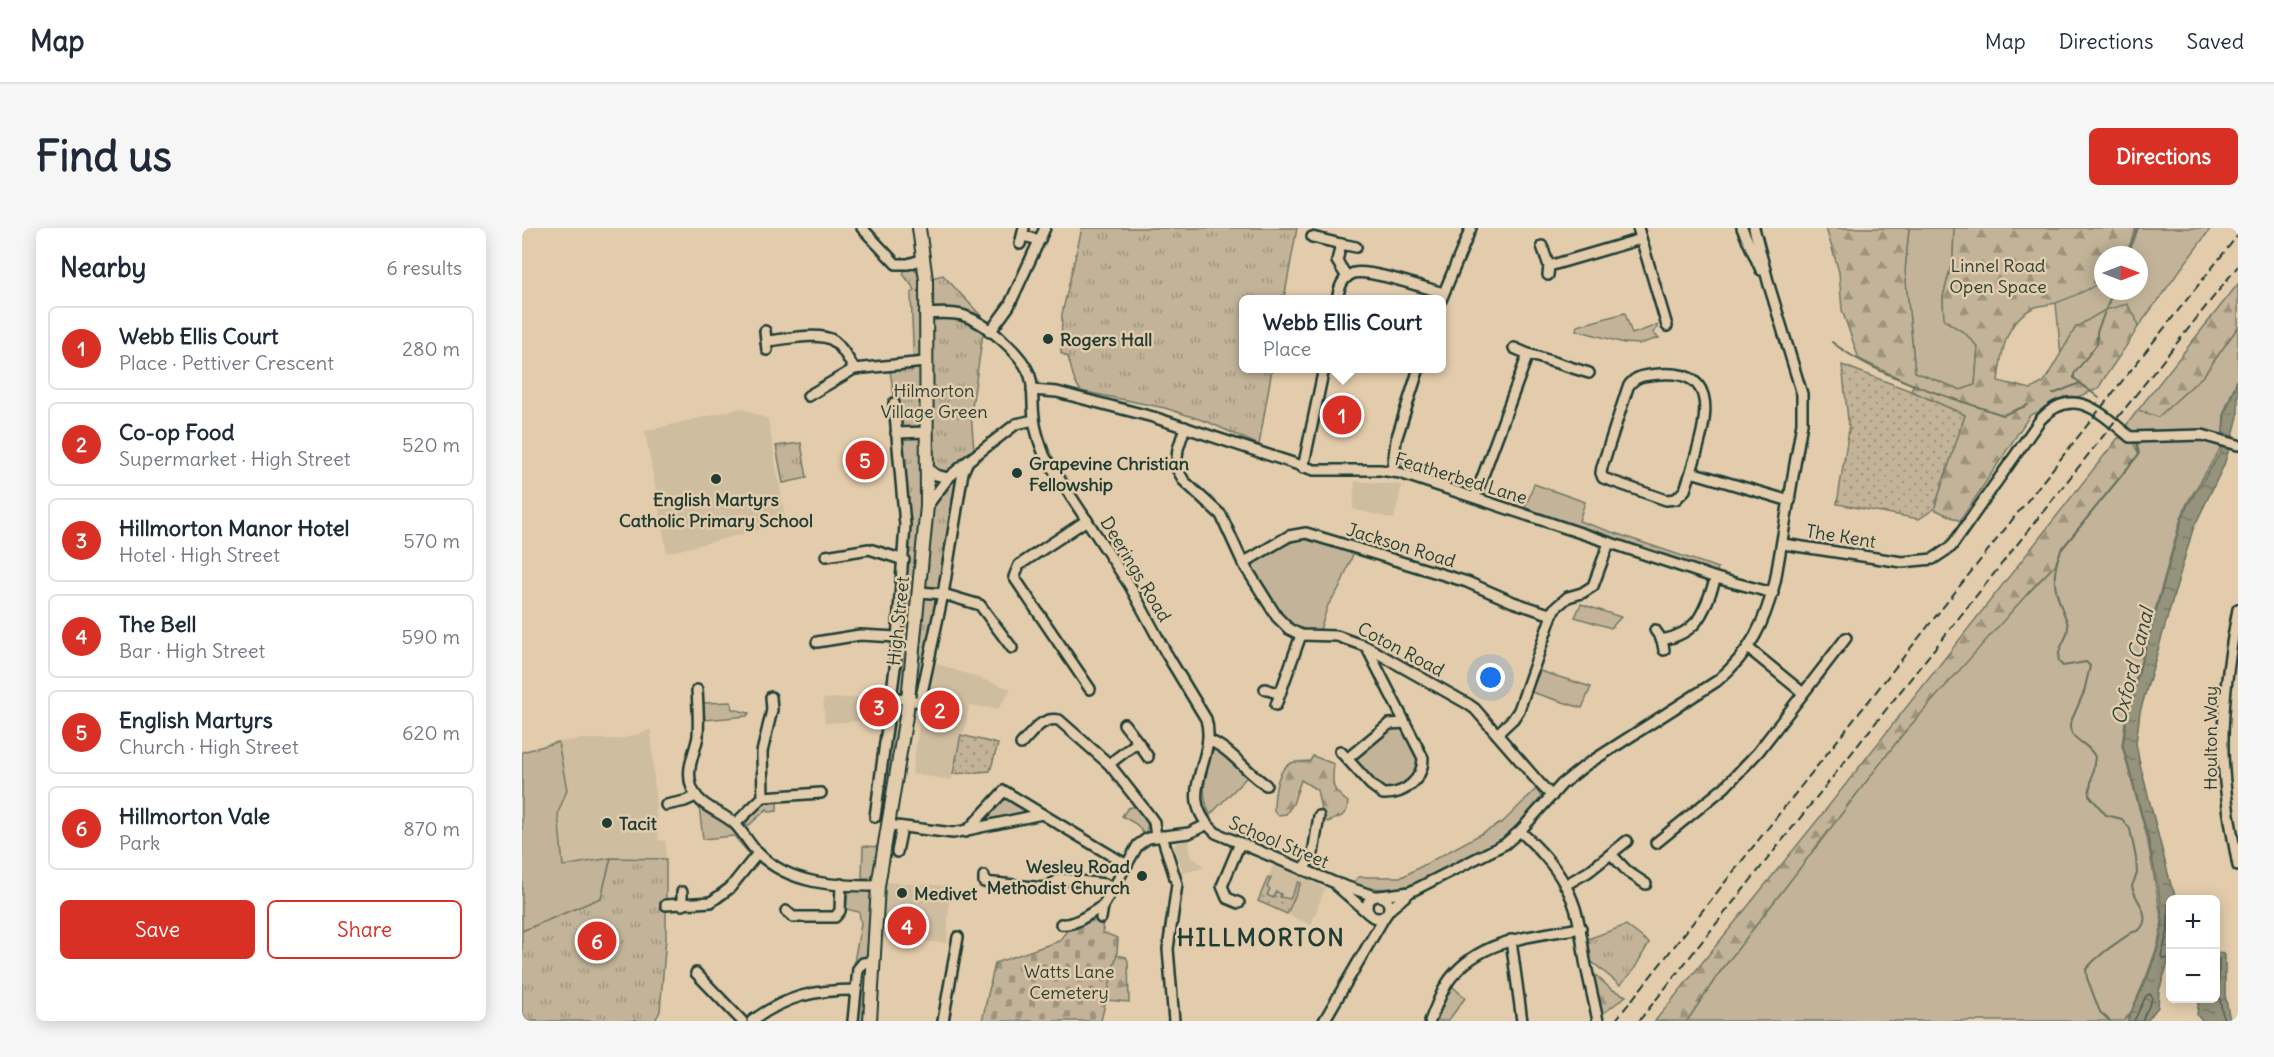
<!DOCTYPE html>
<html lang="en">
<head>
<meta charset="utf-8">
<style>
	:root { --surface:#fff; --page:#f6f6f7; --text:#1f2937; --muted:#747a83; --line:#e0e1e3; --accent:#d93025 }
	body { margin:0; font-family:Delius,sans-serif; background:var(--page); color:var(--text) }
	.controls { position:absolute; right:18px; bottom:18px; display:grid; overflow:hidden; border-radius:9px; box-shadow:0 3px 15px #0003 }
	.controls button { width:54px; height:54px; display:grid; place-items:center; padding:0; border:0; border-bottom:2px solid var(--line); background:var(--surface); color:var(--text); font:30px sans-serif }
	.compass { position:absolute; left:1572px; top:18px; width:54px; height:54px; border-radius:50%; background:var(--surface); box-shadow:0 3px 15px #0003; rotate:90deg }
	.you { position:absolute; left:969px; top:450px; width:21px; height:21px; margin:-15px; border:4px solid #fff; border-radius:50%; background:#1a73e8; box-shadow:0 0 0 9px #1a73e833 }
	.badge { display:grid; place-items:center; width:39px; height:39px; border-radius:50%; background:var(--accent); color:#fff; font-size:20px; font-weight:700 }
	.pin { position:absolute; translate:-50% -50%; border:3px solid #fff; box-shadow:0 2px 6px #0006 }
	.popup { position:absolute; left:717px; top:67px; width:207px; height:78px; box-sizing:border-box; display:grid; place-content:center; border-radius:9px; background:var(--surface); filter:drop-shadow(0 2px 4px #0005); font-size:20px; white-space:nowrap; color:var(--muted) }
	.popup b { font-size:22px; color:var(--text) }
	.popup::after { content:''; position:absolute; left:50%; top:100%; margin-left:-12px; border:12px solid transparent; border-top-color:var(--surface) }
	.list { margin:0; padding:0; list-style:none }
	h2 { display:flex; justify-content:space-between; align-items:center; height:78px; margin:0; padding:0 24px; font-size:26px }
	h2 small { font-size:20px; font-weight:400; color:var(--muted) }
	.list li { display:grid; grid-template-columns:39px 1fr auto; gap:18px; align-items:center; box-sizing:border-box; height:84px; margin:0 12px 12px; padding:0 12px; border:2px solid var(--line); border-radius:9px }
	.list b { display:block; font-size:22px; white-space:nowrap }
	.list p { margin:0; font-size:20px; white-space:nowrap; color:var(--muted) }
	.list em { font-size:20px; font-style:normal; color:var(--muted) }
	.actions { display:flex; gap:12px; padding:18px 24px }
	.actions a { flex:1; padding:14px 0; border:2px solid var(--accent); border-radius:9px; text-align:center; font-size:21px; color:var(--accent) }
	.actions .main { background:var(--accent); color:#fff }
	.map { position:relative; flex:none; width:1716px; height:793px; overflow:hidden; border-radius:9px }
	header { display:flex; align-items:center; gap:36px; box-sizing:border-box; height:84px; padding:0 30px; background:var(--surface); border-bottom:2px solid var(--line) }
	header strong { font-size:28px }
	nav { display:flex; gap:33px; margin-inline-start:auto; font-size:21px }
	.intro { display:flex; align-items:center; justify-content:space-between; box-sizing:border-box; height:144px; padding:0 36px }
	h1 { margin:0; font-size:42px }
	.button { padding:15px 27px; border-radius:9px; background:var(--accent); color:#fff; font-size:21px; font-weight:700 }
	main { display:flex; gap:36px; padding:0 36px }
	aside { flex:1; background:var(--surface); border-radius:9px; box-shadow:0 3px 15px #0003 }
	.map>svg:first-child { display:block }
</style>
</head>
<body>
<header>
<strong>Map</strong>
<nav><a>Map</a><a>Directions</a><a>Saved</a></nav>
</header>
<div class="intro"><h1>Find us</h1><a class="button">Directions</a></div>
<main>
<aside>
<h2>Nearby<small>6 results</small></h2>
<ul class="list">
<li><span class="badge">1</span><div><b>Webb Ellis Court</b><p>Place · Pettiver Crescent</p></div><em>280 m</em></li>
<li><span class="badge">2</span><div><b>Co-op Food</b><p>Supermarket · High Street</p></div><em>520 m</em></li>
<li><span class="badge">3</span><div><b>Hillmorton Manor Hotel</b><p>Hotel · High Street</p></div><em>570 m</em></li>
<li><span class="badge">4</span><div><b>The Bell</b><p>Bar · High Street</p></div><em>590 m</em></li>
<li><span class="badge">5</span><div><b>English Martyrs</b><p>Church · High Street</p></div><em>620 m</em></li>
<li><span class="badge">6</span><div><b>Hillmorton Vale</b><p>Park</p></div><em>870 m</em></li>
</ul>
<div class="actions"><a class="main">Save</a><a>Share</a></div>
</aside>
<div class="map">
<svg width="1716" height="793" viewBox="0 0 1716 793">
	<defs>
		<pattern id="forest-firs" width="22" height="20" patternUnits="userSpaceOnUse" patternTransform="scale(1.5)"><rect width="22" height="20" fill="#c3b499"/><path d="M5 1l3.5 6h-7zM16 11l3.5 6h-7z" fill="#9e947e"/></pattern>
		<pattern id="cemetery-stones" width="16" height="16" patternUnits="userSpaceOnUse" patternTransform="scale(1.5)"><rect width="16" height="16" fill="#c3b499"/><path d="M2 7V4a2 2 0 0 1 4 0v3zM10 15v-3a2 2 0 0 1 4 0v3z" fill="#9e947e"/></pattern>
		<pattern id="park-tufts" width="24" height="20" patternUnits="userSpaceOnUse" patternTransform="scale(1.5)"><rect width="24" height="20" fill="#c3b499"/><path d="M3 7l-1-3M5 7V3M7 7l1-3M15 17l-1-3M17 17v-4M19 17l1-3" fill="none" stroke="#9e947e"/></pattern>
		<pattern id="garden-dots" width="8" height="8" patternUnits="userSpaceOnUse" patternTransform="scale(1.5)"><rect width="8" height="8" fill="#c3b499"/><path d="M2 2h.1M6 6h.1" fill="none" stroke="#9e947e" stroke-width="1.8" stroke-linecap="round"/></pattern>
		<pattern id="water-ripples" width="26" height="14" patternUnits="userSpaceOnUse" patternTransform="scale(1.5)"><rect width="26" height="14" fill="#95937c"/><path d="M2 4q2-2 4 0t4 0M15 11q2-2 4 0t4 0" fill="none" stroke="#797966"/></pattern>
	</defs>
	<rect width="100%" height="100%" fill="#e3ccac"/>
	<filter id="ink" filterUnits="userSpaceOnUse"><feTurbulence type="fractalNoise" baseFrequency=".0167" numOctaves="2"/><feDisplacementMap in="SourceGraphic" scale="12" xChannelSelector="R" yChannelSelector="G"/><feConvolveMatrix kernelMatrix="1 2 1 2 8 2 1 2 1" color-interpolation-filters="sRGB"/></filter>
	<g filter="url(#ink)">
		<g fill="#cfbda0">
			<polygon points="219,180 246,191 264,295 145,325 123,203"/>
			<polygon points="833,253 880,257 872,291 831,281"/>
			<polygon points="413,435 489,461 476,481 447,477 443,503 439,506 430,552 390,546 396,502"/>
			<polygon points="368,468 363,492 303,495 301,471"/>
			<polygon points="129,502 136,612 144,613 144,631 89,630 41,638 36,585 45,562 36,514 60,511 99,511"/>
			<polygon points="668,612 667,621 670,630 680,636 681,640 658,646 660,641 652,619 654,615"/>
			<polygon points="752,635 803,660 789,697 736,673"/>
			<polygon points="364,654 428,658 425,715 359,710"/>
		</g>
		<g fill="#c3b499" stroke="#717866" stroke-width="1.5">
			<polygon points="1387,0 1432,0 1431,30 1421,69 1422,91 1443,105 1456,119 1453,157 1439,162 1393,144 1383,43"/>
			<polygon points="1614,0 1689,0 1616,99 1613,88 1554,99 1539,128 1534,75 1573,57 1581,52 1581,63 1617,63 1617,27 1604,27"/>
			<polygon points="1103,85 1110,106 1135,97 1135,100 1131,105 1137,110 1117,116 1102,115 1054,102 1055,98"/>
			<polygon points="1716,99 1716,149 1702,184 1701,204 1697,223 1665,275 1659,290 1604,486 1600,518 1625,609 1640,694 1636,716 1625,747 1609,784 1602,793 1165,793 1195,748 1380,507 1479,394 1533,337 1539,322 1617,226 1600,203 1616,182 1636,189 1682,147"/>
			<path d="M877,232l31,7 -2,11c-12,-3 -26,-4 -29,-18z"/>
			<polygon points="1012,256 1063,274 1057,293 1196,340 1194,346 1003,280"/>
			<path d="M784,309l12,2 35,15 -13,33 -12,18 -9,28c-30,9 -54,-45 -66,-66l3,-7 38,-19z"/>
			<polygon points="1059,376 1099,389 1089,400 1053,389"/>
			<polygon points="1018,443 1069,459 1060,480 1009,464"/>
			<polygon points="209,474 210,481 227,485 225,488 183,492 181,475"/>
			<polygon points="872,498 882,499 899,531 897,547 876,562 865,564 834,534 834,528"/>
			<polygon points="36,514 45,562 36,585 41,638 89,630 79,670 0,703 0,524"/>
			<path d="M694,521l4,1 28,26 -38,39c-11,-26 -4,-38 2,-64z"/>
			<polygon points="1014,561 1020,570 1013,581 978,613 911,649 876,661 842,660 831,656 836,649 880,649 981,594"/>
			<polygon points="482,568 512,583 459,595 458,593"/>
			<path d="M255,572v11l-8,1 -2,-3 -21,19c-1,-14 19,-27 31,-28z"/>
			<polygon points="177,578 205,595 230,626 227,628 225,623 212,608 181,611"/>
			<path d="M614,578c7,10 17,17 8,28l-8,-10 -14,-8 6,-8z"/>
			<polygon points="341,618 358,619 354,645 350,650 340,650"/>
			<polygon points="330,661 347,664 350,668 345,724 344,728 332,734 339,696 337,684 324,681 326,663"/>
			<polygon points="342,739 347,741 344,793 334,793 339,741"/>
			<polygon points="930,758 943,770 926,793 913,793 916,783"/>
		</g>
		<g fill="url(#forest-firs)" stroke="#717866" stroke-width="1.5">
			<path d="M1304,0h83l-4,43 10,101 46,18 14,-5 3,-38 -13,-14 -21,-13 -1,-23 10,-39 1,-30h182l-10,27h-23v25c-13,10 -31,17 -47,23 -7,2 -16,2 -23,5 -28,13 -32,46 -35,73l33,8 13,-7 32,-55 29,-17 22,-6 8,12 3,11c-12,22 -28,40 -40,62l-68,26 -70,106 -26,-12 31,-94 -54,-24 2,-6 -54,-26 -17,-49 -3,-38z"/>
			<polygon points="1716,56 1716,99 1682,147 1636,189 1616,182"/>
			<polygon points="1608,209 1617,226 1539,322 1533,337 1514,356 1380,507 1195,748 1165,793 1133,793 1298,589 1596,210"/>
			<path d="M791,528l21,8c-2,20 -4,25 14,38l-1,8 -5,6 -14,6 -5,-3 -6,-29 -16,-10 -8,24 -7,10 -8,1 -4,-4c0,-15 2,-46 21,-49 5,-1 10,0 15,-1z"/>
			<polygon points="594,727 604,729 606,733 607,774 584,772"/>
			<polygon points="1069,743 1089,761 1104,768 1078,788"/>
		</g>
		<polygon fill="url(#cemetery-stones)" stroke="#717866" stroke-width="1.5" points="576,683 582,705 596,710 595,725 579,793 460,793 473,735 537,713 547,700"/>
		<g fill="url(#park-tufts)" stroke="#717866" stroke-width="1.5">
			<polygon points="560,0 775,0 762,71 721,72 721,140 750,141 737,217 686,194 643,180 559,163 553,154 546,129 539,125 540,86"/>
			<polygon points="387,41 394,42 398,53 421,47 463,92 449,186 452,222 438,237 405,431 386,428 363,595 354,593 381,374 377,200 368,143 392,140 389,66 393,62 381,46 383,42"/>
			<polygon points="279,215 285,250 261,255 254,218"/>
			<polygon points="89,630 144,631 144,709 138,783 133,793 0,793 0,703 79,670"/>
			<polygon points="1104,697 1127,715 1111,743 1098,757 1069,733 1066,711"/>
		</g>
		<g fill="url(#garden-dots)" stroke="#717866" stroke-width="1.5">
			<polygon points="1320,137 1389,163 1443,187 1412,281 1397,291 1315,276 1327,201"/>
			<polygon points="439,507 476,516 468,543 431,546"/>
			<polygon points="746,649 749,650 745,659 748,661 745,667 751,670 754,663 759,666 758,669 768,671 776,654 779,655 765,686 736,673"/>
		</g>
		<g fill="url(#water-ripples)" stroke="#66715f" stroke-width="1.5">
			<polygon points="1716,152 1716,188 1711,208 1702,237 1671,301 1618,484 1614,515 1617,532 1649,657 1655,671 1648,672 1648,728 1637,763 1636,779 1625,793 1605,793 1626,748 1637,717 1641,694 1638,671 1626,609 1601,518 1605,486 1660,291 1666,276 1699,224 1703,185"/>
			<polygon points="1694,723 1703,727 1703,767 1708,793 1680,793 1675,787 1677,771 1694,770"/>
		</g>
		<g fill="none" stroke-linecap="round" stroke-linejoin="round">
			<g stroke="#4e5f51" stroke-width="1.5">
				<polyline points="1648,674 1646,677 1646,703 1639,728 1641,731 1648,730"/>
				<polyline points="1694,729 1697,731 1697,767 1702,793"/>
				<path d="M1612,793l12,-25 4,-2 2,3c-1,11 -9,15 -9,24"/>
			</g>
			<g stroke="#66715f" stroke-width="2">
				<polyline points="1606,27 1616,0"/>
				<path d="M1310,114c44,35 117,55 171,73l25,-10"/>
				<polyline points="1531,166 1558,155"/>
				<polyline points="1577,170 1552,150 1552,146 1575,116 1575,104 1591,63"/>
				<path d="M1588,793l-10,-9 -13,-34 -1,-9c13,-15 29,-25 45,-36 2,-2 6,-1 8,-3 2,-1 5,-7 5,-8 3,-13 -10,-24 -12,-36l5,-13 -1,-15 -6,-29 -8,-10 -16,-4 -17,-20 6,-38c-6,-15 -26,-16 -25,-33l14,-32 6,-26 -4,-4 -23,4 -4,-4c-3,-14 9,-22 9,-35 0,-6 -4,-12 -6,-18 -9,-23 -10,-36 -1,-59l78,-96 -2,-11"/>
			</g>
			<g stroke="#1f3d34" stroke-width="14">
				<g id="minor">
					<polyline points="340,0 374,36 386,36 402,31"/>
					<polyline points="1116,0 1145,98"/>
					<polyline points="1220,0 1239,42"/>
					<polyline points="501,8 518,12"/>
					<polyline points="790,9 819,16"/>
					<polyline points="498,16 502,0"/>
					<polyline points="1020,18 1027,38 1026,47"/>
					<polyline points="1027,38 1119,11"/>
					<polyline points="825,49 815,33 819,16 834,19"/>
					<path d="M815,72c2,-12 5,-23 17,-27 15,-4 72,15 89,20"/>
					<polyline points="919,72 949,0"/>
					<path d="M403,86c12,-1 26,-2 37,1 23,7 60,38 68,61 4,12 2,28 4,41 1,14 6,27 11,40l85,129 36,67 40,66c12,42 -34,76 10,114l117,49 41,14"/>
					<polyline points="243,103 245,122"/>
					<polyline points="468,104 487,78 523,0"/>
					<path d="M244,113c17,-1 54,-10 68,0 9,7 15,19 20,28l71,-7"/>
					<polyline points="992,120 1006,126"/>
					<polyline points="510,162 535,164 631,189 792,242 858,242 878,245 1194,350 1251,365"/>
					<polyline points="286,168 332,141"/>
					<polyline points="663,199 656,221 654,239 662,253 699,287 721,335 755,389 767,401 779,407 815,408 843,418 946,476 953,481 1020,558 1030,568"/>
					<polyline points="374,205 405,204"/>
					<polyline points="405,240 414,247 426,250"/>
					<polyline points="781,240 802,140"/>
					<polyline points="870,244 874,212 897,140"/>
					<path d="M1169,244c11,-39 36,-103 -31,-98 -13,1 -25,1 -32,13l-26,80 -1,6 2,5 63,22 10,-1 9,-9 6,-18 99,29"/>
					<polyline points="953,269 1006,126 1067,145"/>
					<polyline points="405,278 426,250 446,233 494,196 512,192"/>
					<polyline points="565,292 497,337 492,349 568,461"/>
					<path d="M1261,316l119,18 31,-3 18,-12 89,-127c34,-37 62,-6 90,17l72,-2 36,10"/>
					<polyline points="304,328 347,321 382,332"/>
					<polyline points="721,335 767,308 784,305 945,354 991,374 1030,387"/>
					<polyline points="398,364 421,366 458,377 490,420"/>
					<path d="M1716,381c-9,47 -16,95 -15,143 1,38 8,76 15,114"/>
					<polyline points="1133,402 1140,412 1142,422"/>
					<path d="M1140,412c38,-7 42,-30 54,-62"/>
					<polyline points="295,414 338,407 375,409"/>
					<polyline points="1226,420 1281,465"/>
					<polyline points="743,461 758,466"/>
					<path d="M175,462c1,15 2,30 1,46 -3,17 -12,31 -7,49 6,22 29,25 44,39 8,8 14,20 23,29 32,32 77,33 120,33"/>
					<polyline points="370,469 398,474 421,366 441,244 446,233"/>
					<polyline points="754,477 779,407"/>
					<polyline points="975,506 991,491 997,482 1032,381 1046,369 1060,365 1071,358 1087,315"/>
					<path d="M686,512c22,8 37,31 58,45"/>
					<polyline points="616,514 626,529"/>
					<path d="M499,516c11,-11 21,-28 38,-24l50,44 40,51 5,7 2,15"/>
					<path d="M818,523l31,34 12,9c22,1 40,-15 40,-36l-56,-110"/>
					<polyline points="825,531 867,496 883,495"/>
					<polyline points="587,536 616,514 602,496"/>
					<polyline points="241,569 299,565"/>
					<polyline points="144,577 163,573 174,568"/>
					<polyline points="353,589 373,440 383,297 372,175"/>
					<polyline points="213,596 241,569 240,524 250,482 249,469"/>
					<polyline points="366,597 431,605 520,586 605,637"/>
					<path d="M998,603c18,17 34,33 45,54 14,24 16,50 20,76 4,20 9,40 13,60"/>
					<polyline points="444,604 482,563 520,586"/>
					<polyline points="640,608 655,656 646,721 652,793"/>
					<polyline points="1134,615 1203,559 1236,524 1324,410"/>
					<polyline points="375,624 380,599"/>
					<polyline points="1089,626 1106,644 1124,656"/>
					<polyline points="781,642 791,625 797,588"/>
					<polyline points="462,648 462,654 522,660 539,651 583,656 592,661"/>
					<polyline points="1043,657 1066,644 1105,613"/>
					<polyline points="815,658 847,686"/>
					<polyline points="160,664 160,677"/>
					<circle cx="856" cy="679" r="11"/>
					<polyline points="858,668 888,664"/>
					<polyline points="717,675 705,670 700,658 718,615"/>
					<polyline points="144,677 189,674 208,660 236,625"/>
					<path d="M867,682l21,-18 95,-48 15,-13 42,-47 24,-19 131,-84c34,-29 47,-57 58,-99l27,-159v-29l-33,-109 -15,-57"/>
					<polyline points="264,683 271,689 313,689 318,683 319,656"/>
					<polyline points="579,690 581,678 616,617 626,610 667,605 684,597"/>
					<path d="M539,696c14,2 29,-11 42,-18"/>
					<polyline points="989,712 1000,793"/>
					<polyline points="174,745 220,793"/>
					<path d="M230,793c34,-25 62,-31 104,-31"/>
					<polyline points="331,793 336,741 341,735 351,734"/>
					<polyline points="421,793 436,709"/>
					<polyline points="802,793 863,688"/>
					<path d="M908,793c6,-14 11,-30 20,-42 31,-41 84,-43 131,-51"/>
				</g>
			</g>
			<g stroke="#1f3d34" stroke-width="16">
				<polyline id="highway" points="348,793 356,658 385,482 405,278 404,52 397,0"/>
			</g>
			<use href="#minor" stroke="#e3ccac" stroke-width="9"/>
			<use href="#highway" stroke="#e3ccac" stroke-width="12"/>
			<g stroke="#1f3d34" stroke-width="2" stroke-dasharray="9 4.5" stroke-linecap="butt">
				<polyline points="1093,793 1716,7"/>
				<polyline points="1117,793 1716,38"/>
			</g>
		</g>
	</g>
	<g fill="#1f3d34" stroke="#e3ccac" stroke-width="2">
		<circle cx="526" cy="111" r="6"/>
		<circle cx="495" cy="245" r="6"/>
		<circle cx="194" cy="251" r="6"/>
		<circle cx="85" cy="595" r="6"/>
		<circle cx="620" cy="648" r="6"/>
		<circle cx="380" cy="665" r="6"/>
	</g>
	<g text-anchor="middle" dominant-baseline="central" stroke-width="5" stroke-linejoin="round" paint-order="stroke">
		<g font-size="18" fill="#274339" stroke="#e3ccac">
			<text x="1476" y="37">Linnel Road<tspan x="1476" dy="21">Open Space</tspan></text>
			<text x="412" y="162">Hilmorton<tspan x="412" dy="21">Village Green</tspan></text>
			<text x="547" y="743">Watts Lane<tspan x="547" dy="21">Cemetery</tspan></text>
		</g>
		<g font-size="18" font-weight="bold" fill="#1f3d34" stroke="#e3ccac" text-anchor="start">
			<text x="538" y="111">Rogers Hall</text>
			<text x="507" y="235">Grapevine Christian<tspan x="507" dy="21">Fellowship</tspan></text>
			<text x="194" y="271" text-anchor="middle">English Martyrs<tspan x="194" dy="21">Catholic Primary School</tspan></text>
			<text x="97" y="595">Tacit</text>
			<text x="608" y="638" text-anchor="end">Wesley Road<tspan x="608" dy="21">Methodist Church</tspan></text>
			<text x="392" y="665">Medivet</text>
		</g>
		<g font-size="18" fill="#1f3d34" stroke="#e3ccac">
			<text transform="translate(939 250) rotate(17)">Featherbed Lane</text>
			<text transform="translate(1319 308) rotate(9)">The Kent</text>
			<text transform="translate(879 317) rotate(17)">Jackson Road</text>
			<text transform="translate(614 341) rotate(59)">Deerings Road</text>
			<text transform="translate(376 393) rotate(-84)">High Street</text>
			<text transform="translate(879 421) rotate(28)">Coton Road</text>
			<text transform="translate(1688 510) rotate(-90)">Houlton Way</text>
			<text transform="translate(757 614) rotate(23)">School Street</text>
		</g>
		<g font-size="20" font-style="italic" fill="#2b463b" stroke="#e3ccac">
			<text transform="translate(1610 438) rotate(-76)">Oxford Canal</text>
		</g>
		<g font-size="24" font-weight="bold" letter-spacing="1.5" fill="#1f3d34" stroke="#e3ccac">
			<text x="739" y="709">HILLMORTON</text>
		</g>
	</g>
</svg>
<div class="controls">
<button>+</button>
<button>−</button>
</div>
<svg class="compass" viewBox="-18 -18 36 36"><path d="M0-13l5 13h-10z" fill="#e53935"/><path d="M0 13l5-13h-10z" fill="#747a83"/></svg>
<div class="you"></div>
<div class="pin badge" style="left:820px;top:187px">1</div>
<div class="popup"><b>Webb Ellis Court</b>Place</div>
<div class="pin badge" style="left:418px;top:482px">2</div>
<div class="pin badge" style="left:357px;top:479px">3</div>
<div class="pin badge" style="left:385px;top:698px">4</div>
<div class="pin badge" style="left:343px;top:232px">5</div>
<div class="pin badge" style="left:75px;top:713px">6</div>
</div>
</main>
</body>
</html>
